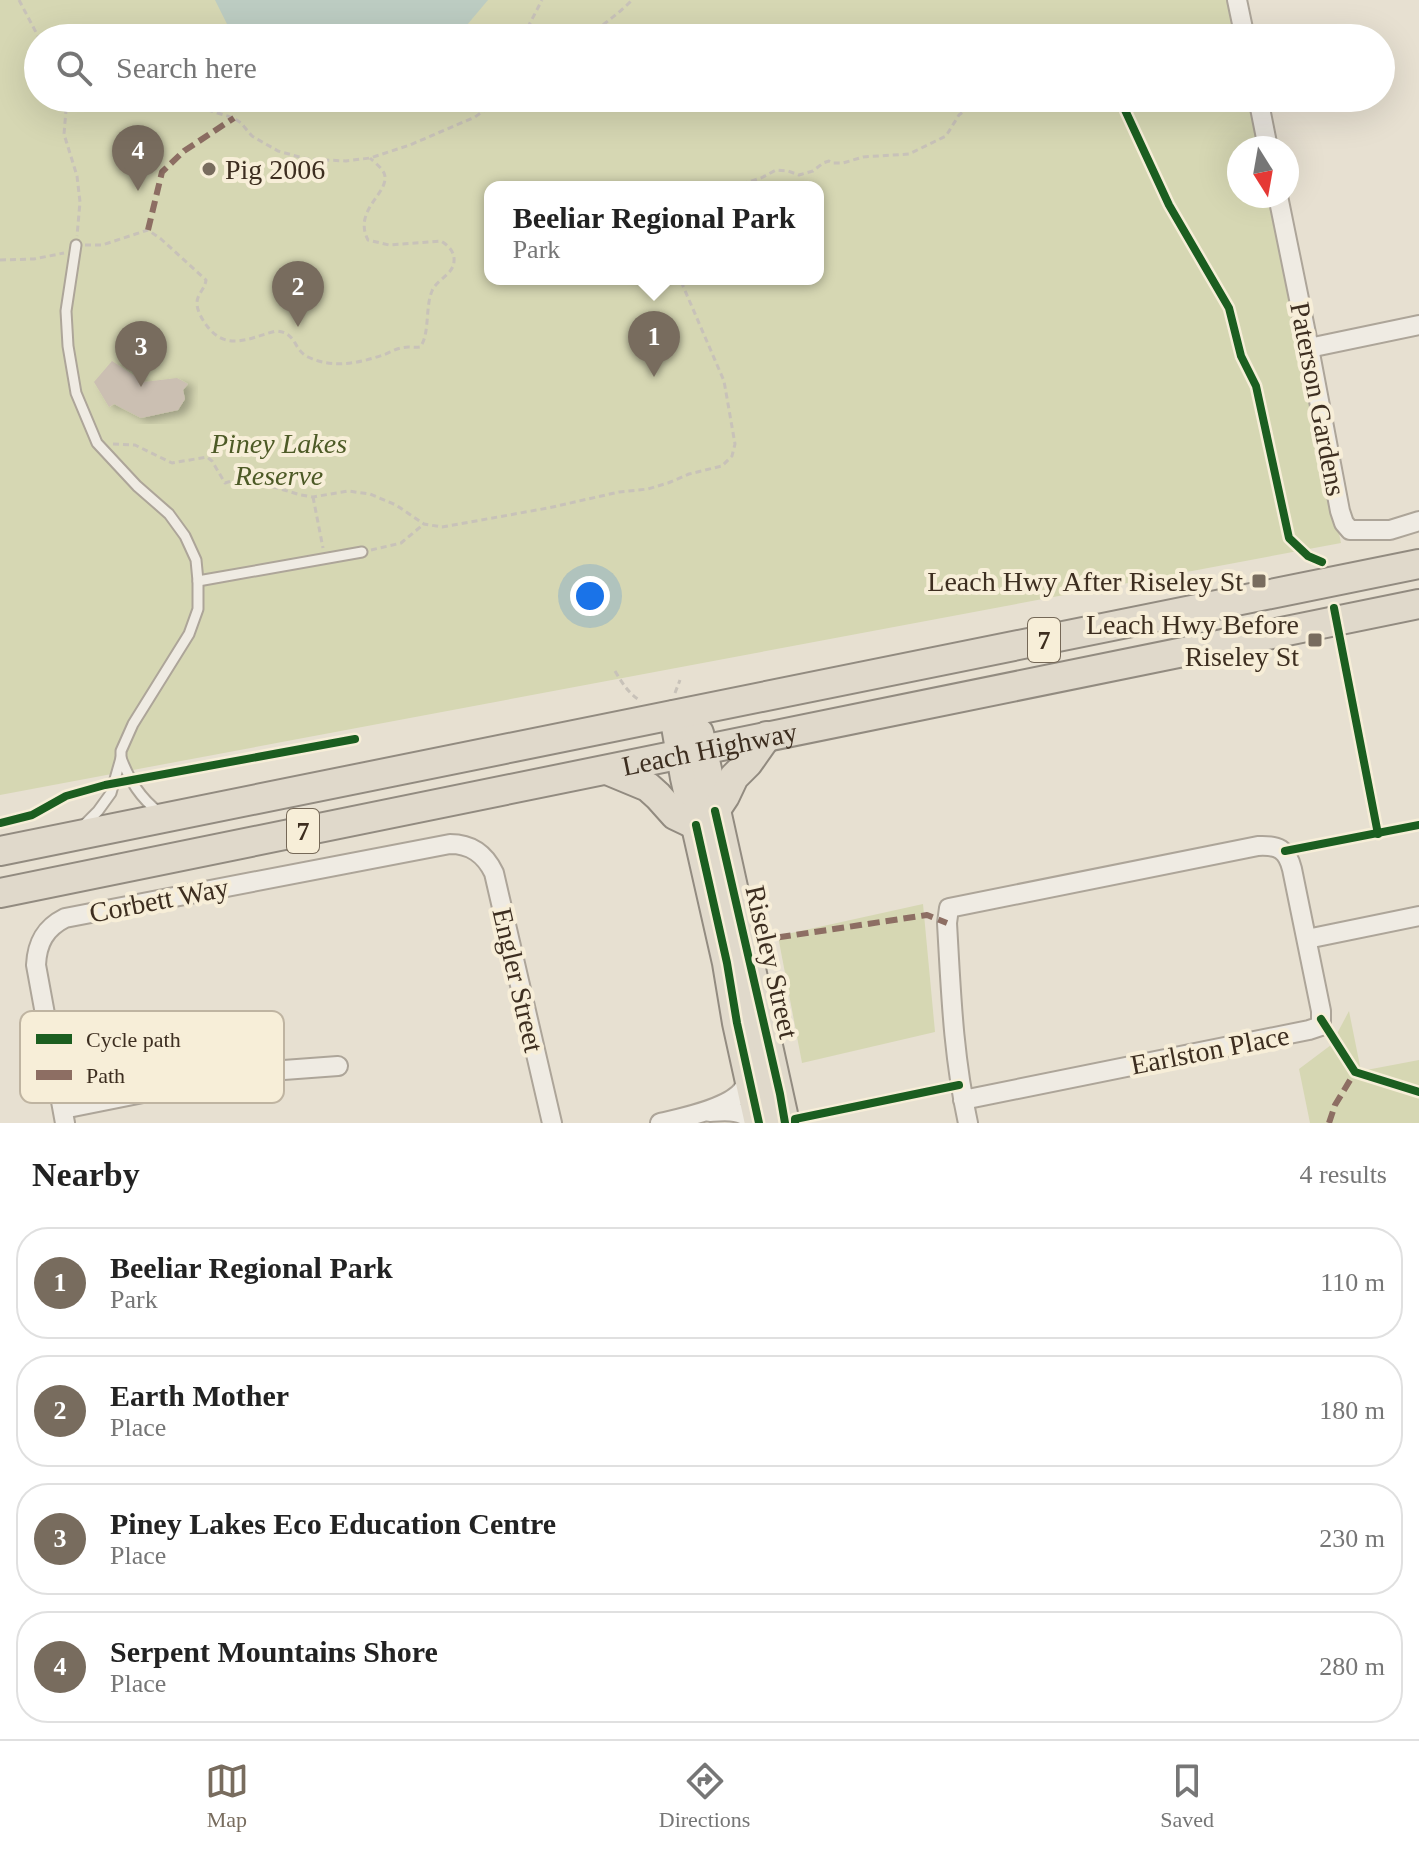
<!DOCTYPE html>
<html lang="en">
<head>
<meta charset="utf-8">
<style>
	:root { --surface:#fff; --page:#f2f2f2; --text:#222; --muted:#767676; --line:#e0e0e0; --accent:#786c5e }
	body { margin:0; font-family:"Times New Roman",serif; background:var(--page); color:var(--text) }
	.compass { position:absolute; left:1227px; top:136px; width:72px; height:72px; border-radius:50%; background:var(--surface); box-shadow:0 8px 32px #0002; rotate:169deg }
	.you { position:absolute; left:590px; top:596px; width:28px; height:28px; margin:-20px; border:6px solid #fff; border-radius:50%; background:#1a73e8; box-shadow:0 0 0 12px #1a73e833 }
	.badge { display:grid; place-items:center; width:52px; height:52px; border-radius:50%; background:var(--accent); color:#fff; font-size:26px; font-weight:700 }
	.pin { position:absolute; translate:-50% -66px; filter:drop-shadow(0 2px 4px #0008) }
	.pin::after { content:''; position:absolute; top:42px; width:28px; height:24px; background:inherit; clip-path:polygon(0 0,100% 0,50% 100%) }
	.popup { position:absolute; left:484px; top:181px; width:340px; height:104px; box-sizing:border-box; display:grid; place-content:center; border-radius:16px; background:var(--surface); filter:drop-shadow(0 2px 6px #0005); font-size:26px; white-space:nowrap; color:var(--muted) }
	.popup b { font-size:30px; color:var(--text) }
	.popup::after { content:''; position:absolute; left:50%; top:100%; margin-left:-16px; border:16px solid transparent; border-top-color:var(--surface) }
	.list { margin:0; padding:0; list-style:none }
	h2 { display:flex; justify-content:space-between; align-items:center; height:104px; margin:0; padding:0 32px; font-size:34px }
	h2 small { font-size:26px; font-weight:400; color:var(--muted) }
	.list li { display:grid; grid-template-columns:52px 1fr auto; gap:24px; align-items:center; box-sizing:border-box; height:112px; margin:0 16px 16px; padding:0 16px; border:2px solid var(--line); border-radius:32px }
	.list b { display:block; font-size:30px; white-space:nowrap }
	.list p { margin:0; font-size:26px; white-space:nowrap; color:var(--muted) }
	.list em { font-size:26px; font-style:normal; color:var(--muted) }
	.icon { flex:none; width:44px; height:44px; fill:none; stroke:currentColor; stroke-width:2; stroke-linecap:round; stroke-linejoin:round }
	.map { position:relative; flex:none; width:1419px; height:1123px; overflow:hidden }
	.search { position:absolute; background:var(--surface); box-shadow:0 8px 32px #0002; left:24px; right:24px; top:24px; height:88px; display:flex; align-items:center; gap:20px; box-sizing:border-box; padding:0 28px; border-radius:44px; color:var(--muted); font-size:30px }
	.sheet { height:616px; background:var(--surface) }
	nav { display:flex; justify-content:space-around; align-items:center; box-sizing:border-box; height:112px; border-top:2px solid var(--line); background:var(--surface); font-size:22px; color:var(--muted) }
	nav a { display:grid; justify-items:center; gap:4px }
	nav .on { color:var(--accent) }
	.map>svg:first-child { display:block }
</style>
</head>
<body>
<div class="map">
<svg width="1419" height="1123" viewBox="0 0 1419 1123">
	<defs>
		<filter id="shadow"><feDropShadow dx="7" dy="4" stdDeviation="4" flood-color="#0004"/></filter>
	</defs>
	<rect width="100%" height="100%" fill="#e7e0d1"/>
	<g fill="#d6d7b3" fill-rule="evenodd">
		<path d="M0,0h1229l8,38h-1199v60h1211l11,50h-21v48h31l71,347 -1341,252zM490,187h328v92h-328z"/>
		<polygon points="923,904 935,1032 802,1063 778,936"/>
		<polygon points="1349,1011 1361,1071 1419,1060 1419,1123 1310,1123 1299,1069 1331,1045"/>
	</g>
	<polygon fill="#bcccc2" points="215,0 488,0 456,38 234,38"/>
	<polygon fill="#cbbfb2" filter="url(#shadow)" points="112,361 144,382 177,378 188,384 183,390 185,399 178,410 141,418 114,404 109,407 94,382"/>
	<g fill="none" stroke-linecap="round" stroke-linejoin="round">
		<g stroke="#ada599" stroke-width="13">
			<g id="service">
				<polyline points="76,245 66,311 68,346 76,393 97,443 137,486 169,514 185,536 196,560 198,581 198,609 189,634 133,724 121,751 121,758 111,793 98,811 83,826"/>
				<polyline points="198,581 362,552"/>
				<path d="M121,758c9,23 19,40 39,55"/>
			</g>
		</g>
		<g stroke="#ada599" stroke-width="22">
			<g id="minor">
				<polyline points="1237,0 1245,38"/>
				<polyline points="1258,98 1268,148"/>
				<polyline points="1278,196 1309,348 1340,511 1344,523 1350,530 1390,530 1419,521"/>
				<polyline points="1309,348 1419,325"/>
				<polyline points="1307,939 1419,916"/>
				<path d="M963,1100l346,-70 12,-4v-15l-29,-142c-5,-20 -14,-24 -34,-23l-309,62 -2,15c4,69 6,132 21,200"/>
				<polyline points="63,1109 233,1075 270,1071 338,1066"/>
				<path d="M710,1112c16,-1 33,-3 44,11"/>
				<path d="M65,1123l-29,-158c1,-22 9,-37 29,-47l385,-74c21,0 35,10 44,29l58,250"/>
				<path d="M660,1123c22,-5 72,-15 84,-35 2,-4 3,-8 5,-12"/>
			</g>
		</g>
		<g stroke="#928b80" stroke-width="32">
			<g id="trunk">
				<polyline points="674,715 685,778 727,963 737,1023 759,1123"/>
				<polyline points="699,733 785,1123"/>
				<polyline points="607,770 648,787 658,796 675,815 696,825"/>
				<polyline points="715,811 725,796 734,777 748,763 767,736"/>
				<polyline points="0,851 1419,564"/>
				<path id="s1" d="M0,893l1419,-289"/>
			</g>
		</g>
		<g stroke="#c8c2b9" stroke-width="3" stroke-dasharray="6 4" stroke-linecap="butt">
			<polyline points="19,0 39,38"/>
			<polyline points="531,38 529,25 542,0"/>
			<path d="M588,38c14,-14 31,-24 44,-38"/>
			<polyline points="67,98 64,134 77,176 80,202 77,236"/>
			<polyline points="169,98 234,118 241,123 252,136 278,151 307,159 346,161 370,158 410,145 475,117 501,98"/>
			<polyline points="732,187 761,178 776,170 788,171 799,175 813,171 823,163 829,161 833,163 843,163 863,157 909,154 946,136 959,115 968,108 973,98"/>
			<path d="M85,245h17l46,-15 13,9 45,41c-1,9 -9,14 -9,23 0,8 5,16 10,23 20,26 42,12 69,5 21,1 17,19 32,26 25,12 51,6 75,-2 6,-2 12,-6 18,-7 7,-2 13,0 19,-1 10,-12 5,-40 12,-56 4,-11 22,-17 22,-30 1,-9 -6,-16 -13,-20l-52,4 -21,-5c-16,-31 24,-48 16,-67 -3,-6 -10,-11 -14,-15"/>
			<polyline points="0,260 34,259 64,253"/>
			<polyline points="113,444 135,445 172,463 207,457 212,461 225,483 240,478 246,479 301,495 313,497 348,491 370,494 396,505 424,524 442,527 548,508 619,492 648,489 668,483 689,474 722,466 732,456 735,444 724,381 680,279"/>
			<polyline points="313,497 323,548"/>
			<polyline points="371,550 401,543 424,524"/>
			<path d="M615,671c7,12 14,23 26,30"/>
			<polyline points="675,693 680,680"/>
		</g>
		<use href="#service" stroke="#efebe3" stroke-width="9"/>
		<use href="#minor" stroke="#efebe3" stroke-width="18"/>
		<use href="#trunk" stroke="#e0d9cb" stroke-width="28"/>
		<g stroke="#8d6e63" stroke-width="6" stroke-dasharray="12 6" stroke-linecap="butt">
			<polyline points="148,230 162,172 184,151 234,118"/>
			<polyline points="761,940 927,915 947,923"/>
			<polyline points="1329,1123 1335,1105 1355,1072"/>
		</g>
		<g stroke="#f7eed8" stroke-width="13">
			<g id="cycleway">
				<polyline points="1124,98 1125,110 1169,205 1229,308 1241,356 1256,386 1289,538 1308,556 1322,562"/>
				<polyline points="1334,608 1378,834"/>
				<polyline points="715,811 780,1094 785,1123"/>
				<polyline points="0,823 32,815 66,796 105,785 355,739"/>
				<polyline points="696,825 727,963 737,1023 759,1123"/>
				<polyline points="1285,851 1419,825"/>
				<polyline points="1321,1019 1355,1072 1419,1092"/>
				<polyline points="795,1123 795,1119 959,1085"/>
			</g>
		</g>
		<use href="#cycleway" stroke="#1b5e20" stroke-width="8"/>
	</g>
	<g fill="#786c5e" stroke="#f7eed8" stroke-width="3">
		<circle cx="209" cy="169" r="8"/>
		<rect x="1251" y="573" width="16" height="16" rx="4"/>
		<rect x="1307" y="632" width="16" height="16" rx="4"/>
	</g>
	<g text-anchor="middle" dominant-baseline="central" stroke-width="8" stroke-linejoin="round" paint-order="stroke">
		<g fill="#f7eed8" stroke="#756857" stroke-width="2">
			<rect x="1028" y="618" width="32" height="44" rx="6"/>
			<rect x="287" y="809" width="32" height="44" rx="6"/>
		</g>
		<g font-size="26" font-weight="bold" fill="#3d2e20">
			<text x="1044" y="640">7</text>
			<text x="303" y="831">7</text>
		</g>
		<g font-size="28" fill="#3d2e20" stroke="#f7eed8" text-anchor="end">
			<text x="225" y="169" text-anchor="start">Pig 2006</text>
			<text x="1243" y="581">Leach Hwy After Riseley St</text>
			<text x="1299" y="624">Leach Hwy Before<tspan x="1299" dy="32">Riseley St</tspan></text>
		</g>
		<g font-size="28" fill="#3d2e20" stroke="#f7eed8">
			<text transform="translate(1318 399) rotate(79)">Paterson Gardens</text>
			<text stroke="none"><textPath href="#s1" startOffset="724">Leach Highway</textPath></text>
			<text transform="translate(159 900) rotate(-11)">Corbett Way</text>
			<text transform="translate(772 962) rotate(77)">Riseley Street</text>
			<text transform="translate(518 980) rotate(77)">Engler Street</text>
			<text transform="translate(1210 1050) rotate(-11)">Earlston Place</text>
		</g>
		<g font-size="28" font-style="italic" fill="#4d5a26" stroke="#f7eed8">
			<text x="279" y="443">Piney Lakes<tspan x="279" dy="32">Reserve</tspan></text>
		</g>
	</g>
	<rect x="20" y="1011" width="264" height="92" rx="12" fill="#f7eed8" stroke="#bfb4a1" stroke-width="2"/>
	<rect x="36" y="1034" width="36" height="10" fill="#1b5e20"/>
	<rect x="36" y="1070" width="36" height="10" fill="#8d6e63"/>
	<g font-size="22" fill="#3d2e20">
		<text x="86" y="1047">Cycle path</text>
		<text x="86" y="1083">Path</text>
	</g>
</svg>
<svg class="compass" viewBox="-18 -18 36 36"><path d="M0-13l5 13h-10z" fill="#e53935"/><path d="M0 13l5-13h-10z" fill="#767676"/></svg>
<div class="you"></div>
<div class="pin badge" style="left:654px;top:377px">1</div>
<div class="popup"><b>Beeliar Regional Park</b>Park</div>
<div class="pin badge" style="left:298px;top:327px">2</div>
<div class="pin badge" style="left:141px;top:387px">3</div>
<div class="pin badge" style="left:138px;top:191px">4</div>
<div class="search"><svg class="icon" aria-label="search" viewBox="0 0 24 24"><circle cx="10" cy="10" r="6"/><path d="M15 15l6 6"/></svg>Search here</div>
</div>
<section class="sheet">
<h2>Nearby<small>4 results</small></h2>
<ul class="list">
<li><span class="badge">1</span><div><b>Beeliar Regional Park</b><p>Park</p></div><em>110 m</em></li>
<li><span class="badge">2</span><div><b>Earth Mother</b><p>Place</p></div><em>180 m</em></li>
<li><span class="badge">3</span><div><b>Piney Lakes Eco Education Centre</b><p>Place</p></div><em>230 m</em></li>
<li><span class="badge">4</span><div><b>Serpent Mountains Shore</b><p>Place</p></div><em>280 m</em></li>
</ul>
</section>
<nav>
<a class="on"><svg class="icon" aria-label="map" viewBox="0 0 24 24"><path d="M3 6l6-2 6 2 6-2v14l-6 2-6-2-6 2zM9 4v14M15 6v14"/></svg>Map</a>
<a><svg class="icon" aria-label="directions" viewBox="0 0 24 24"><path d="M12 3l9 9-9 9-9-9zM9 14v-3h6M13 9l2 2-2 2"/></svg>Directions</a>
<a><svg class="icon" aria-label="saved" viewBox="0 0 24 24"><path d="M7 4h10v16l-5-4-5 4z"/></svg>Saved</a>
</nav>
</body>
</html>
